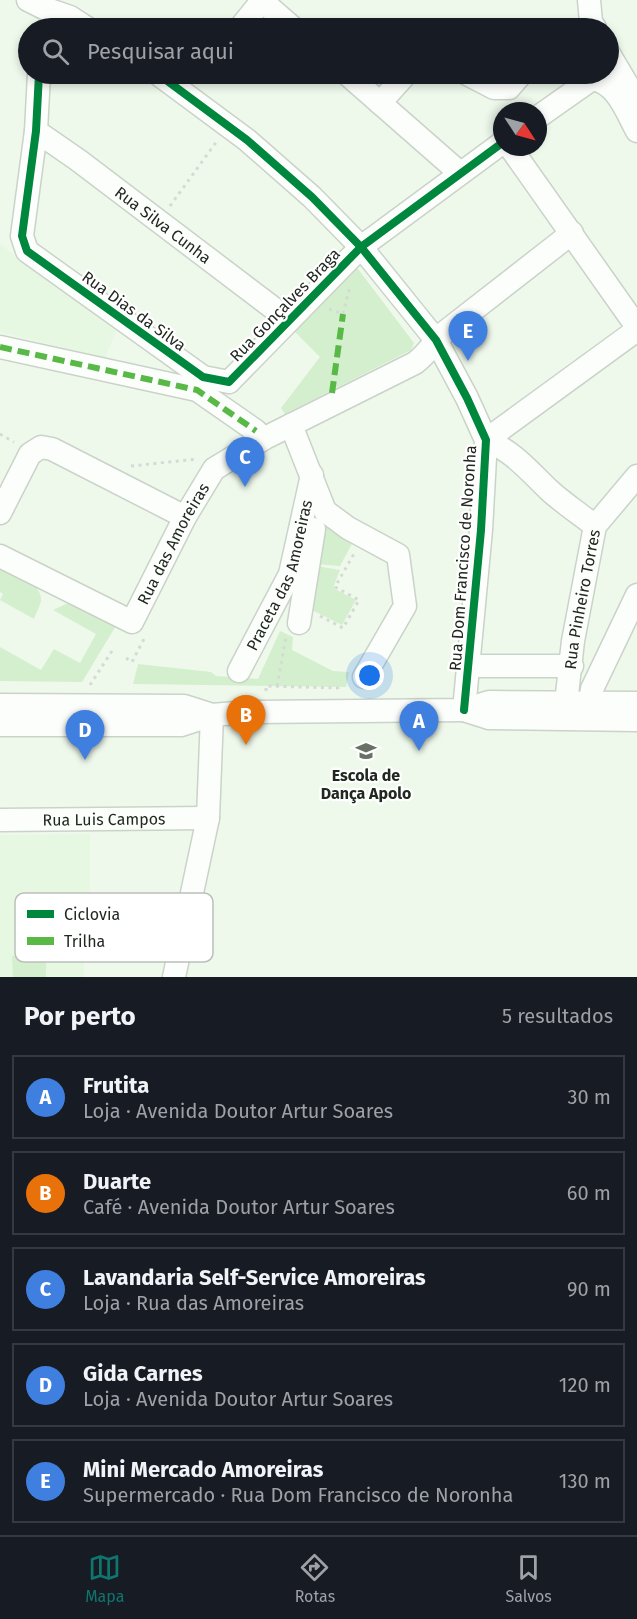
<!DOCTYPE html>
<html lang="pt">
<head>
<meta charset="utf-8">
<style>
	:root { --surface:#171b24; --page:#242831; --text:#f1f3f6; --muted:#9ea1a6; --line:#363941; --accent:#0f766e }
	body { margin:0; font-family:"Fira Sans",sans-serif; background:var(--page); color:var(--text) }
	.compass { position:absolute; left:493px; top:102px; width:54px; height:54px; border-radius:50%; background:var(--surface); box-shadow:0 3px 9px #0003; rotate:126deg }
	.you { position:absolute; left:370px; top:676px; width:21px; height:21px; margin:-15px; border:4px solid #fff; border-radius:50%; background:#1a73e8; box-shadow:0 0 0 9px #1a73e833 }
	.badge { display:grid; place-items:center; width:39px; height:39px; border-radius:50%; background:var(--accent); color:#fff; font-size:20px; font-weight:700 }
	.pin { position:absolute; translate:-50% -50px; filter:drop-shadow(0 2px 3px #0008) }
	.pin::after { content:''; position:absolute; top:32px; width:21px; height:18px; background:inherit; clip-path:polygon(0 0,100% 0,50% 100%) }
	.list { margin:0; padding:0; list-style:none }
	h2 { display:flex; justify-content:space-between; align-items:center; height:78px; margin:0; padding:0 24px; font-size:26px }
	h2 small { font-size:20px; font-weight:400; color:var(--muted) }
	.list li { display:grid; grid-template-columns:39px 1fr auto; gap:18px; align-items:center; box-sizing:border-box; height:84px; margin:0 12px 12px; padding:0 12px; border:2px solid var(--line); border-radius:0px }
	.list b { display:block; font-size:22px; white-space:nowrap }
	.list p { margin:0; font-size:20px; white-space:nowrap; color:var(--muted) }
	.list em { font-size:20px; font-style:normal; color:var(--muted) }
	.icon { flex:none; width:33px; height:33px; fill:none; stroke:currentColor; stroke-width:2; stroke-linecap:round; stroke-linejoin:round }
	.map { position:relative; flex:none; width:637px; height:977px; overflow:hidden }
	.search { position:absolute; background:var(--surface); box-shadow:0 3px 9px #0003; left:18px; right:18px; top:18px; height:66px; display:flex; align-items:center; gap:15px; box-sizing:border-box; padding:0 21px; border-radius:33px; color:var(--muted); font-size:22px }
	.sheet { height:558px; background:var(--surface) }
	nav { display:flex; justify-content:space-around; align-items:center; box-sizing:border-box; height:84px; border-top:2px solid var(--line); background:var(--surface); font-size:16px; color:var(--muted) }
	nav a { display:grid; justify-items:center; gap:3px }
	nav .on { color:var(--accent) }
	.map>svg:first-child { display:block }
</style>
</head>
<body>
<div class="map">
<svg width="637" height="977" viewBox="0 0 637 977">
	<rect width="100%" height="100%" fill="#eef9ec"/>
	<g fill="#e6f8e2">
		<polygon points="0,244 45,279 118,326 105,358 0,332"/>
		<polygon points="90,834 90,918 84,919 84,977 0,977 0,835"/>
	</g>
	<g fill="#d4efcd">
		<polygon points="355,265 414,343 411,350 285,414 281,408 320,357 291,328"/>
		<polygon points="322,521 354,540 340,566 314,564"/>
		<path d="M0,564c13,6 43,19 41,37 -1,5 -5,12 -7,18l-34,-19 3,-6 -3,-2z"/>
		<polygon points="311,565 340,570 333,588 356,600 342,625 308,608"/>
		<polygon points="79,603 117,624 82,682 0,681 0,647 41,670 54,649 80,663 96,634 53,610 66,604"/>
		<polygon points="280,631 293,637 292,650 333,671 349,672 346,687 133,684 138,664 211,672 216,676 258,679"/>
		<polygon points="46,955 46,977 13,977 12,956"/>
	</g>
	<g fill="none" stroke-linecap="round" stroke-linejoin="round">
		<g stroke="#cad3c8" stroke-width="25">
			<g id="minor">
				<polyline points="28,0 44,8 70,17 87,28"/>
				<polyline points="261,0 293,28"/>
				<polyline points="589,0 591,22 595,28"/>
				<polyline points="240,28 261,2"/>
				<polyline points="608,52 637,101"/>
				<polyline points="39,74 36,131 22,236 27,251 203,377 229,382 361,247 502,143"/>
				<polyline points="158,74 247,140 312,197 361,247 436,340 467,398 486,440 481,530 464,710"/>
				<polyline points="347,74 460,173"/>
				<polyline points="467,74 494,88 509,88 521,74"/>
				<polyline points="380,103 406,74"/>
				<path d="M538,117l54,-38c25,4 34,32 45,52"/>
				<path id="s1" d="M36,131l42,29 211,160"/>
				<polyline points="510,147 637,327"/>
				<polyline points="0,347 197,390 256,431"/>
				<polyline points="291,425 325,511 348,528 398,555 405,606 364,677"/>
				<polyline points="0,513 30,454 41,447 52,449 185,517"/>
				<path d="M595,526c-15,-12 -32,-23 -46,-36 -21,-20 -35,-38 -63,-50l151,-110"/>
				<path id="s2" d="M0,556l132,66 53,-105 29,-48 51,-31 150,-75c12,-9 19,-21 30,-31l127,-99"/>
				<polyline points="299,623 314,529"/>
				<polyline points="468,666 572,666"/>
				<path id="s3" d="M239,671l51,-97 22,-99"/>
				<path id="s4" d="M566,703l7,-62 22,-115 42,-50"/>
				<polyline points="590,703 592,689 637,595"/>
				<polyline points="0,705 184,706 212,715"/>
				<polyline points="464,710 489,718 637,720"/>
				<polyline points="0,725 181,725 212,715 248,712 464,710 489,702 637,703"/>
				<path id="s5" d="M0,820l208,-2"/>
				<polyline points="174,977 208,818 212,715"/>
			</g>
		</g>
		<g stroke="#d6dad5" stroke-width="3" stroke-dasharray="3 4.5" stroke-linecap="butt">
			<polyline points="201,83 207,74"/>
			<polyline points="170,206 217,141"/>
			<polyline points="329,309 343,314 350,286"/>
			<polyline points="0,434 14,442"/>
			<polyline points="131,466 198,459"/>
			<polyline points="320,616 343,628 359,600 335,587 355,552"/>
			<polyline points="126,658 132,662 145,637"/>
			<polyline points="90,685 112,651"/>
			<polyline points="277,686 286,637"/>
			<polyline points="266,691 266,686 338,688 338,692"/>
		</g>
		<use href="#minor" stroke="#fcfefc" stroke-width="22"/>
		<g stroke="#58b947" stroke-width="6" stroke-dasharray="12 6" stroke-linecap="butt">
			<polyline points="0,347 197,390 256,431"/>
			<polyline points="332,393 343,314"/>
		</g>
		<g stroke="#fff" stroke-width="11">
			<g id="cycleway">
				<polyline points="39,74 36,131 22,236 27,251 203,377 229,382 361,247 502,143"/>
				<polyline points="158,74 247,140 312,197 361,247 436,340 467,398 486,440 481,530 464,710"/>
			</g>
		</g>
		<use href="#cycleway" stroke="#00873e" stroke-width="8"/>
	</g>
	<defs>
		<g id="school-bare" transform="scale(1.62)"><path d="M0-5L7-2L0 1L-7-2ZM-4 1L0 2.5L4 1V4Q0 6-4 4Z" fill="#697167" stroke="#fff" stroke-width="2.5" paint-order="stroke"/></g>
	</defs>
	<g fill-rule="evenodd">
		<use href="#school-bare" x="366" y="751"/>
	</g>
	<g text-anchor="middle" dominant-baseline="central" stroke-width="4.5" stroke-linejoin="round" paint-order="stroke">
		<g font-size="16" fill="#212820" stroke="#fff">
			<text stroke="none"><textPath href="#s1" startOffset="158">Rua Silva Cunha</textPath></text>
			<text transform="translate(285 305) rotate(-46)">Rua Gonçalves Braga</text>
			<text transform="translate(134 311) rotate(36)">Rua Dias da Silva</text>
			<text stroke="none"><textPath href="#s2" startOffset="236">Rua das Amoreiras</textPath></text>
			<text transform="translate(463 558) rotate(-86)">Rua Dom Francisco de Noronha</text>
			<text stroke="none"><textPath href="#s3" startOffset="105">Praceta das Amoreiras</textPath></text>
			<text stroke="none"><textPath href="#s4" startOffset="105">Rua Pinheiro Torres</textPath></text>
			<text stroke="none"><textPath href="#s5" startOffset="104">Rua Luis Campos</textPath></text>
		</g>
		<g font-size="16" font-weight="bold" fill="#212820" stroke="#fff">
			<text x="366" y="775">Escola de<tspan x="366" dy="18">Dança Apolo</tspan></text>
		</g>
	</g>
	<rect x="15" y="893" width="198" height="69" rx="9" fill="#fff" stroke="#bcbebc" stroke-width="1.5"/>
	<rect x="27" y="910" width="27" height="8" fill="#00873e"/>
	<rect x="27" y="937" width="27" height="8" fill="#58b947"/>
	<g font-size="16" fill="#212820">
		<text x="64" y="920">Ciclovia</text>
		<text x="64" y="947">Trilha</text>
	</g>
</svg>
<svg class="compass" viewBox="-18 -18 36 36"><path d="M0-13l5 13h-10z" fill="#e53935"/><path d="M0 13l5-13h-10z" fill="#9ea1a6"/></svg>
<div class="you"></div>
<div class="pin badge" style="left:419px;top:751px;background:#3f7fe0">A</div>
<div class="pin badge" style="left:246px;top:745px;background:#e8710a">B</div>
<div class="pin badge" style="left:245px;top:487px;background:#3f7fe0">C</div>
<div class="pin badge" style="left:85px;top:760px;background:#3f7fe0">D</div>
<div class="pin badge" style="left:468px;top:361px;background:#3f7fe0">E</div>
<div class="search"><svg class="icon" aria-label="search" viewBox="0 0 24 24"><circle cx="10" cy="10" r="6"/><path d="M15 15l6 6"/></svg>Pesquisar aqui</div>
</div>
<section class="sheet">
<h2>Por perto<small>5 resultados</small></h2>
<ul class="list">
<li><span class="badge" style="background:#3f7fe0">A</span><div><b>Frutita</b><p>Loja · Avenida Doutor Artur Soares</p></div><em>30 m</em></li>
<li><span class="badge" style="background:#e8710a">B</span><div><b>Duarte</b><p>Café · Avenida Doutor Artur Soares</p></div><em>60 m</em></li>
<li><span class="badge" style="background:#3f7fe0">C</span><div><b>Lavandaria Self-Service Amoreiras</b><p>Loja · Rua das Amoreiras</p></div><em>90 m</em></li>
<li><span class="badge" style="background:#3f7fe0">D</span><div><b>Gida Carnes</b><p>Loja · Avenida Doutor Artur Soares</p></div><em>120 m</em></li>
<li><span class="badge" style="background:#3f7fe0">E</span><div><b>Mini Mercado Amoreiras</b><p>Supermercado · Rua Dom Francisco de Noronha</p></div><em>130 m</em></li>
</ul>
</section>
<nav>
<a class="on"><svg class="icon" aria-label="map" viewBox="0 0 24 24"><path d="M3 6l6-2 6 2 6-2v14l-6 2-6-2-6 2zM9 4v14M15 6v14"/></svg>Mapa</a>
<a><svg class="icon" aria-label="directions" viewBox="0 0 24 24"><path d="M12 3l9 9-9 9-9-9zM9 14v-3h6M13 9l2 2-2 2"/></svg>Rotas</a>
<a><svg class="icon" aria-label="saved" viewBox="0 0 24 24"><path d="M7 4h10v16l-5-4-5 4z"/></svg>Salvos</a>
</nav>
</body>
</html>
